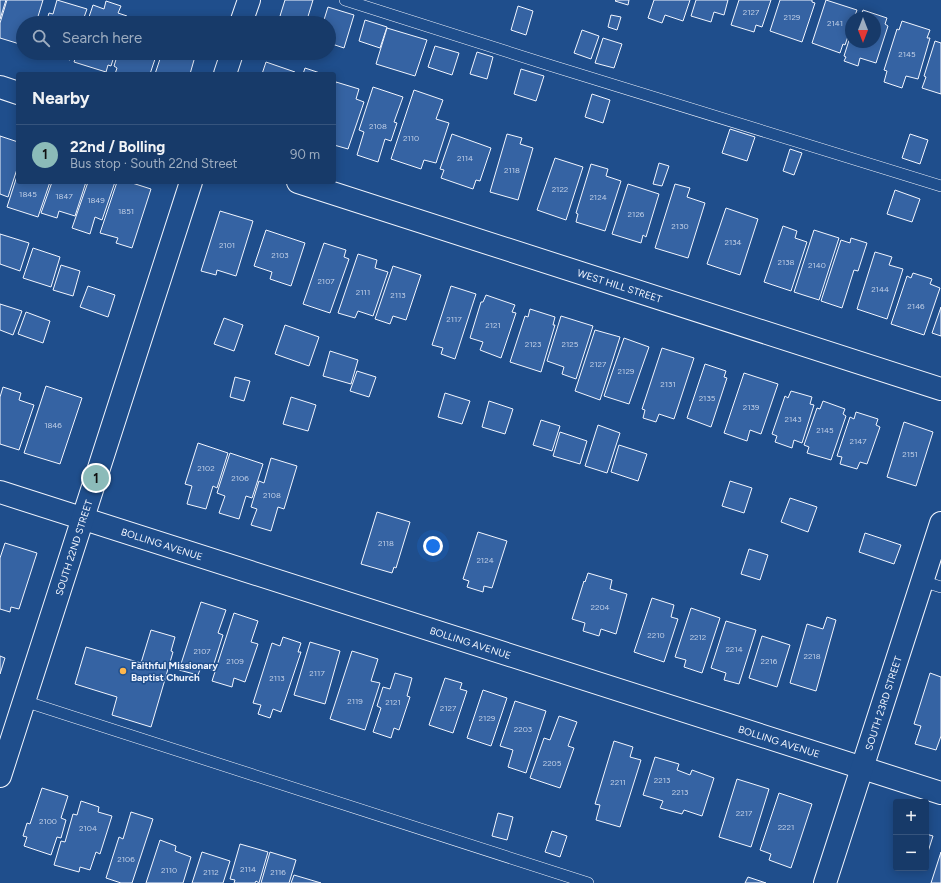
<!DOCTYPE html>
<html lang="en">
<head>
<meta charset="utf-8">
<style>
	:root { --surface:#173a69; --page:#20416f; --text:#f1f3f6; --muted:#9eadc0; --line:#36547d; --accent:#8bbbb9 }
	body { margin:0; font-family:Figtree,sans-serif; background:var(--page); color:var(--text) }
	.controls { position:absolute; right:12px; bottom:12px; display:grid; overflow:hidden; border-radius:4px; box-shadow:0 2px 10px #0003 }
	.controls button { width:36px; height:36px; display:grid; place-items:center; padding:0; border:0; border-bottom:1px solid var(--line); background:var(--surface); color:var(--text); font:20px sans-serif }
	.compass { position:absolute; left:845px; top:12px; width:36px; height:36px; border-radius:50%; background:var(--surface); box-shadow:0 2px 10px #0003; rotate:180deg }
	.you { position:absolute; left:433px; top:546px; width:14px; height:14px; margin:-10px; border:3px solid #fff; border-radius:50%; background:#1a73e8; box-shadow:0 0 0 6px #1a73e833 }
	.badge { display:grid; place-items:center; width:26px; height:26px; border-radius:50%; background:var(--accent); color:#111; font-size:13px; font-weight:700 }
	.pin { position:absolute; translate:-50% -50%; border:2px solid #fff; box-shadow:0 1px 4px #0006 }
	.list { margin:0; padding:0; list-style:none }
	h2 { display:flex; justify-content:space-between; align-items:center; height:52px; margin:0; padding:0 16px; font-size:17px }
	h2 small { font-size:13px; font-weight:400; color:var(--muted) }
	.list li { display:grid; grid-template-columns:26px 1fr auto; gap:12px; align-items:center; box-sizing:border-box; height:60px; padding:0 16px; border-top:1px solid var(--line) }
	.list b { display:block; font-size:15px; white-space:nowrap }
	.list p { margin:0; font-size:13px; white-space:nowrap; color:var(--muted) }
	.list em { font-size:13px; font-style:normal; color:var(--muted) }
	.icon { flex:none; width:22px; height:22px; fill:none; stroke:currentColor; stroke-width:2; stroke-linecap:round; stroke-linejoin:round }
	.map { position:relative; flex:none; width:941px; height:883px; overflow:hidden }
	.search { position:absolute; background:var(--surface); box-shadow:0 2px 10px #0003; left:16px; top:16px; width:320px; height:44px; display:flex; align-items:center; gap:10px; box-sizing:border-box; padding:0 14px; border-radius:22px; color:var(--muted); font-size:15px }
	.panel { position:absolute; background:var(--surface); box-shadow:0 2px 10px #0003; left:16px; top:72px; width:320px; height:112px; border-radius:4px }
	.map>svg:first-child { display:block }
</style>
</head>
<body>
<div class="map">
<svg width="941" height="883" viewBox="0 0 941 883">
	<rect width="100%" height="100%" fill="#1f4e8c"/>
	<g fill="#3563a3" stroke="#f2f6ff">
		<polygon points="0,0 6,0 0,19"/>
		<polygon points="7,0 43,0 36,23 23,23 23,45 0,38 0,23"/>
		<polygon points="57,0 87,9 82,23 46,23 49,13 53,14"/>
		<polygon points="285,0 313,0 306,23 301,23 280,16"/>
		<polygon points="616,0 629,0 628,5 615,1"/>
		<polygon points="654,0 690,0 683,21 665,15 662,23 648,18"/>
		<polygon points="696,0 728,0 724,15 714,12 711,22 691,16"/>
		<polygon points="739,0 771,0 762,27 756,25 754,32 731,25"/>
		<polygon points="780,0 812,0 812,2 815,3 802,42 770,31"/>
		<polygon points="826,0 857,10 854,18 851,18 851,28 845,45 843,44 840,53 812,43"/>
		<polygon points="106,1 121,6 118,13 127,16 125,23 87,23 93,5 104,9"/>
		<polygon points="518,6 533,11 526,35 511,30"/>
		<polygon points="328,7 354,15 344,48 329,43 329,23 323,23"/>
		<polygon points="863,10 887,18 885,24 888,26 876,63 860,58 858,66 844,61 846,57 844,56 851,34 851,42 875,42 875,18 856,18 860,18"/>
		<polygon points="611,15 621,17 617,30 608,27"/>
		<polygon points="365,20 387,27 380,48 359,41"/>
		<polygon points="902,21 930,30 927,38 930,38 918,79 906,76 902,88 884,82 887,71 884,70 897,29 899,30"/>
		<polygon points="387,28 427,40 415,76 376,64"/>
		<polygon points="582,30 599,36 591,59 574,53"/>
		<polygon points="603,38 622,44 614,68 595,63"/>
		<polygon points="935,41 941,43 941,94 922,88 926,77 924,76"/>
		<polygon points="435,46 459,53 452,75 428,67"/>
		<polygon points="477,52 493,57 487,79 470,74"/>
		<polygon points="48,53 72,53 70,60"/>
		<polygon points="77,53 115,53 111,66 108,65 106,72 74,62"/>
		<polygon points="118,53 157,53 150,74 115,74 117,68 114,66"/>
		<polygon points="162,53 196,53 190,74 155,74"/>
		<polygon points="266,62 295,72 294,74 262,74"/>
		<polygon points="305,68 320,73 319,74 303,74"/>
		<polygon points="521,69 544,76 536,101 514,94"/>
		<polygon points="336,82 359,89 356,99 364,102 348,149 334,145 334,90"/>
		<polygon points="373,87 403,97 394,122 397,123 391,141 385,139 378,162 357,155 364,132 359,130"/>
		<polygon points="414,90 443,100 436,119 449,123 436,163 424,160 421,169 391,159"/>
		<polygon points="592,94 610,100 603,123 585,117"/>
		<polygon points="730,129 755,137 747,161 722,153"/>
		<polygon points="452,134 491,148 480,181 476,180 473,189 441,178 444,170 440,169"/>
		<polygon points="507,134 522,138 520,144 533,148 518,200 490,192"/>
		<polygon points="910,134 928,140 920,164 902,158"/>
		<polygon points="0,136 18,142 18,166 8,197 0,194"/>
		<polygon points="790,149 802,153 794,175 783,171"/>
		<polygon points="555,158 583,167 566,220 537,210"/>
		<polygon points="659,163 669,166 662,186 653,184"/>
		<polygon points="591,164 608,169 606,176 621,181 605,231 576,222 578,214 576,213"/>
		<polygon points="18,173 18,182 50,182 38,217 7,207"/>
		<polygon points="52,182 86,182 75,216 59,211 57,218 41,213"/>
		<polygon points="88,182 115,182 102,220 95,217 90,234 72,228"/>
		<polygon points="117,182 129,182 151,189 132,248 116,243 118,238 100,233"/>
		<polygon points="628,184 659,194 646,237 643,235 641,243 612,234"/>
		<polygon points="675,184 690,188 687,197 705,203 688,258 655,248"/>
		<polygon points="895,190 920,199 912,222 887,214"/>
		<polygon points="726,208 758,219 740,275 707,264"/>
		<polygon points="220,211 253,221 236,276 217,270 216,275 201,271"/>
		<polygon points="783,226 797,231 795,238 807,242 791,291 764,282"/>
		<polygon points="266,230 305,243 291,286 270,279 272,272 254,266"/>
		<polygon points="814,230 839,238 819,300 794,292"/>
		<polygon points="0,234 29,243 20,271 0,264"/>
		<polygon points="851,238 867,243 858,271 854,270 842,308 821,301 841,240 850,243"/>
		<polygon points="324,243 346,250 344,257 349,259 330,313 303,304"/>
		<polygon points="33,248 60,257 51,287 23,278"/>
		<polygon points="875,252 892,257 889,265 903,269 887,319 857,309"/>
		<polygon points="358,254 377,260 375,268 388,272 373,316 358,311 355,318 338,313"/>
		<polygon points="61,265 80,271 73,296 53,290"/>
		<polygon points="393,266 421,275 406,320 393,316 390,324 375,319"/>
		<polygon points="913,273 932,279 930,284 940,288 924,335 891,324 907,276 911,278"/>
		<polygon points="88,286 115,295 108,317 80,307"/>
		<polygon points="451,286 476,294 455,359 441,354 443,348 432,345"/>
		<polygon points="486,295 515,305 512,312 516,313 501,358 480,350 483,342 470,338 481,302 483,302"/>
		<polygon points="0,304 22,311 13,335 0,330"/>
		<polygon points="941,307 941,336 932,333"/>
		<polygon points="530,309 555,317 553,325 555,325 541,372 510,362 525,316 528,317"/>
		<polygon points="26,312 50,321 43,343 18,334"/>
		<polygon points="561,316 593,326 576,379 562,374 564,367 547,361"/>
		<polygon points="224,318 243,325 234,351 214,344"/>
		<polygon points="285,325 319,337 309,366 275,354"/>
		<polygon points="595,330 620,337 600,400 575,391"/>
		<polygon points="624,338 649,347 629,404 604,396"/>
		<polygon points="662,348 694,358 674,419 659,414 656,422 643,418 645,410 642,409"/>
		<polygon points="330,351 358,360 351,384 323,376"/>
		<polygon points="705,364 726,371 724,377 727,378 711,427 687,418"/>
		<polygon points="357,371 376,377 369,397 350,391"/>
		<polygon points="744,373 778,384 761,434 750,430 747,441 724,433"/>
		<polygon points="235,377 250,381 244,401 230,397"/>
		<polygon points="46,386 82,398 60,464 24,453"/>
		<polygon points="3,387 21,393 19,400 34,405 19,450 0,444 0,397"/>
		<polygon points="791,391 812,397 810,404 814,405 802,443 794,440 792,448 775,442 777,436 772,434 785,396 788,398"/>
		<polygon points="445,393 470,401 462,424 438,417"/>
		<polygon points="291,397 316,405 308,431 283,424"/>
		<polygon points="489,401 513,409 505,434 482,427"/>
		<polygon points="823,401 845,409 843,414 846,416 831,460 807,453 809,447 804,445 817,408 820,409"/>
		<polygon points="856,412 878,419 876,425 880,427 867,464 860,462 857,469 840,464 842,457 837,456 850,417 854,419"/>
		<polygon points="541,420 560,426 552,451 533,445"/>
		<polygon points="904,422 933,432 916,486 887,477"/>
		<polygon points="598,425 620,433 607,473 585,466"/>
		<polygon points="560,432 587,441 580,464 553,456"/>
		<polygon points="198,443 228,453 217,488 213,486 206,509 187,504 192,486 185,484"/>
		<polygon points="619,445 647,454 638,481 611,472"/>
		<polygon points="230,453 263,464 252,498 246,496 239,519 219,513 225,496 217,493"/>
		<polygon points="271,458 297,466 284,509 278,507 271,531 251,525 257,509 251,507 259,481 264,483"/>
		<polygon points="730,481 752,488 744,513 722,506"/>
		<polygon points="790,498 817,507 808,532 781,522"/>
		<polygon points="377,512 410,522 396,568 394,567 392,573 361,564"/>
		<polygon points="478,532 507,541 492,588 484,586 483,592 467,587 469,581 463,579"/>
		<polygon points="865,533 901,545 894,564 859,552"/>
		<polygon points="5,543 37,553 19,609 11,607 10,612 0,609 0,558"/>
		<polygon points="749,549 768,555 760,580 741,574"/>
		<polygon points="588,573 612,580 610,589 627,594 616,634 601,629 599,636 583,631 585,623 572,619 584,581 585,582"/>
		<polygon points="652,598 674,605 671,617 678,619 664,662 634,652"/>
		<polygon points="201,602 226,610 218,633 223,635 212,670 201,667 198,675 179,670"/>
		<polygon points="691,608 720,618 702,673 684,667 686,660 675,657"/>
		<polygon points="234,613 258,621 251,642 258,644 245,682 234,678 232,687 212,681"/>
		<polygon points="827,617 836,620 816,691 790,683 807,624 823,629"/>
		<polygon points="726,621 756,630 739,684 724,680 726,673 711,668"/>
		<polygon points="151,630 175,637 171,651 173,652 151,727 112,715 117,697 75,684 86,647 141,663"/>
		<polygon points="762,636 790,645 777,687 749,678"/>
		<polygon points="283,637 301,643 298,652 301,652 281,712 273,709 270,718 258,714 261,705 253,703 272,643 280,646"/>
		<polygon points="310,642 340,651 325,704 294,695"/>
		<polygon points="352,651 378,659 371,681 380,683 365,730 330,719"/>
		<polygon points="0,656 5,658 0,674"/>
		<polygon points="395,673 412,678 407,696 410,697 399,730 394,728 391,738 373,732 381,708 377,706 383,687 390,689"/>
		<polygon points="930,673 941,677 941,736 936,750 915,744 921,726 914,724"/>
		<polygon points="445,678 462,683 460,689 467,691 453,733 429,725"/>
		<polygon points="483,690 507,698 491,746 467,738"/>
		<polygon points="515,701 546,711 526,773 508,767 513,750 500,746"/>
		<polygon points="559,716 577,722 568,746 574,748 560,788 530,778 544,738 550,740"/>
		<polygon points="614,741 633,747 630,757 641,760 620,827 596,820 600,805 595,804"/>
		<polygon points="655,757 679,764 677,770 690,775 692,770 714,778 702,816 684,810 682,814 660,808 663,801 643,795"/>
		<polygon points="737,779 769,789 751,847 719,837"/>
		<polygon points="42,788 68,796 61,818 66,820 61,838 57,837 51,855 24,846 27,837 23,836 27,823 30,824"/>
		<polygon points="779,793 812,804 791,868 769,860 771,854 760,850"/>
		<polygon points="81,801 99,807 98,812 112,816 100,854 96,852 90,870 80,867 79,872 54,865 61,841 65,842 73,814 77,815"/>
		<polygon points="131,812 153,819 132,883 121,883 106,878 119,837 123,839"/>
		<polygon points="498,813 513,817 507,840 492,836"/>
		<polygon points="552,831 567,836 560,857 545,852"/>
		<polygon points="926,834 933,836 926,858"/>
		<polygon points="160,840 176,846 175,851 191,857 183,883 146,883"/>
		<polygon points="240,844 268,852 259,883 256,881 255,883 234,883 235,880 230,879"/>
		<polygon points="202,852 230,861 223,883 192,883"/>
		<polygon points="270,852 296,860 289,883 261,883"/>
		<polygon points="941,852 941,883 931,883"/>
		<polygon points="294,875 321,883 291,883"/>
		<polygon points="748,877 766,883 745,883"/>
	</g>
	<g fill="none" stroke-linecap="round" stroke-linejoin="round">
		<g stroke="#f2f6ff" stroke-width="12">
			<g id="lane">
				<polyline points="345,0 549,65 941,186"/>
				<polyline points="922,581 941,587"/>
				<polyline points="24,701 588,883"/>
			</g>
		</g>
		<g stroke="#f2f6ff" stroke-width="24">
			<g id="street">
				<path id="s1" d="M298,182l643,207"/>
				<path id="s2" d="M0,492l941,301"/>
				<path id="s3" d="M825,883l116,-360"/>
			</g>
		</g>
		<g stroke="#f2f6ff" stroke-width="24">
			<polyline id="secondary" points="0,87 18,93"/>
		</g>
		<g stroke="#f2f6ff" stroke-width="24">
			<g id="primary">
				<polyline points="241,23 249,0"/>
				<polyline points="225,74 232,53"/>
				<path id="s4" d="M0,776l191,-594"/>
			</g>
		</g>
		<use href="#lane" stroke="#1f4e8c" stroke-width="11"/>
		<use href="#street" stroke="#1f4e8c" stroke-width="22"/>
		<use href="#secondary" stroke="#1f4e8c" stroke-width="22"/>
		<use href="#primary" stroke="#1f4e8c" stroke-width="22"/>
	</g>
	<circle fill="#ffb74d" stroke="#1f4e8c" stroke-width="1.5" cx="123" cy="671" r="4"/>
	<g text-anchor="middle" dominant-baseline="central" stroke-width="3" stroke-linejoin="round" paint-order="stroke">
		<g font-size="8" fill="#c3d1e8">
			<text x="751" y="12">2127</text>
			<text x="792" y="17">2129</text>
			<text x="835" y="23">2141</text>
			<text x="907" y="54">2145</text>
			<text x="378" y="126">2108</text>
			<text x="411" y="138">2110</text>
			<text x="465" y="158">2114</text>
			<text x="512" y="170">2118</text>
			<text x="560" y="189">2122</text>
			<text x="28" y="194">1845</text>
			<text x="64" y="196">1847</text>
			<text x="598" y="197">2124</text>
			<text x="96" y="200">1849</text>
			<text x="126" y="211">1851</text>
			<text x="636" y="214">2126</text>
			<text x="680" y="226">2130</text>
			<text x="733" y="242">2134</text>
			<text x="227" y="245">2101</text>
			<text x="280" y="255">2103</text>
			<text x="786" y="262">2138</text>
			<text x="817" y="265">2140</text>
			<text x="326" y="281">2107</text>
			<text x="880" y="289">2144</text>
			<text x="363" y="292">2111</text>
			<text x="398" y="295">2113</text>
			<text x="916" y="306">2146</text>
			<text x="454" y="319">2117</text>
			<text x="493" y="325">2121</text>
			<text x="533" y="344">2123</text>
			<text x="570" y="344">2125</text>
			<text x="598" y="364">2127</text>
			<text x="626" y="371">2129</text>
			<text x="668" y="384">2131</text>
			<text x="707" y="398">2135</text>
			<text x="751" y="407">2139</text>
			<text x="793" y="419">2143</text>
			<text x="53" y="425">1846</text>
			<text x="825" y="430">2145</text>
			<text x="858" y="441">2147</text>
			<text x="910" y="454">2151</text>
			<text x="206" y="468">2102</text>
			<text x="240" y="478">2106</text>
			<text x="272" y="495">2108</text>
			<text x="386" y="543">2118</text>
			<text x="485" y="560">2124</text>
			<text x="600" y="607">2204</text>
			<text x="656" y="635">2210</text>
			<text x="698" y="637">2212</text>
			<text x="734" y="649">2214</text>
			<text x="202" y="651">2107</text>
			<text x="812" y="656">2218</text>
			<text x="235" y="661">2109</text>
			<text x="769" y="661">2216</text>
			<text x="317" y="673">2117</text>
			<text x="277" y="678">2113</text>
			<text x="355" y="701">2119</text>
			<text x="393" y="702">2121</text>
			<text x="448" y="708">2127</text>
			<text x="487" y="718">2129</text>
			<text x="523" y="729">2203</text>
			<text x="552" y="763">2205</text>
			<text x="662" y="780">2213</text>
			<text x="618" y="782">2211</text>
			<text x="680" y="792">2213</text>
			<text x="744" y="813">2217</text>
			<text x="48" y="821">2100</text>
			<text x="786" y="827">2221</text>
			<text x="88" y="828">2104</text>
			<text x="126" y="859">2106</text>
			<text x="248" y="869">2114</text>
			<text x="169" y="870">2110</text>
			<text x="211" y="872">2112</text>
			<text x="278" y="872">2116</text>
		</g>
		<g font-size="10" fill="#f2f6ff" stroke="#1f4e8c">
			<text stroke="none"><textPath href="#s1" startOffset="338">WEST HILL STREET</textPath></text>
			<text stroke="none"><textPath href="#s2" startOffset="170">BOLLING AVENUE</textPath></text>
			<text stroke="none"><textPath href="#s4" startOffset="240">SOUTH 22ND STREET</textPath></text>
			<text stroke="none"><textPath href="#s2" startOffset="494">BOLLING AVENUE</textPath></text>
			<text stroke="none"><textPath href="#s3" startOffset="189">SOUTH 23RD STREET</textPath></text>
			<text stroke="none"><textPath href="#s2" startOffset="818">BOLLING AVENUE</textPath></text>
		</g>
		<g font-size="10" font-weight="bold" fill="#f2f6ff" stroke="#1f4e8c" text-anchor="start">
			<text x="131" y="665">Faithful Missionary<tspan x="131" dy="12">Baptist Church</tspan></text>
		</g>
	</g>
</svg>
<div class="controls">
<button>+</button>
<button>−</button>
</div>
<svg class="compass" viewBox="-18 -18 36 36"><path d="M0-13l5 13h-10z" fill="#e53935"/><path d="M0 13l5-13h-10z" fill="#9eadc0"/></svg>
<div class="you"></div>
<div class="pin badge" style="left:96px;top:478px">1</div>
<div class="search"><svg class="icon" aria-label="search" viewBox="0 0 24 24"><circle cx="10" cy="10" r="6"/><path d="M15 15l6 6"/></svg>Search here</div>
<section class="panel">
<h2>Nearby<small></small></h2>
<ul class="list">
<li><span class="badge">1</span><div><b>22nd / Bolling</b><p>Bus stop · South 22nd Street</p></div><em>90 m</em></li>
</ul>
</section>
</div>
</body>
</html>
